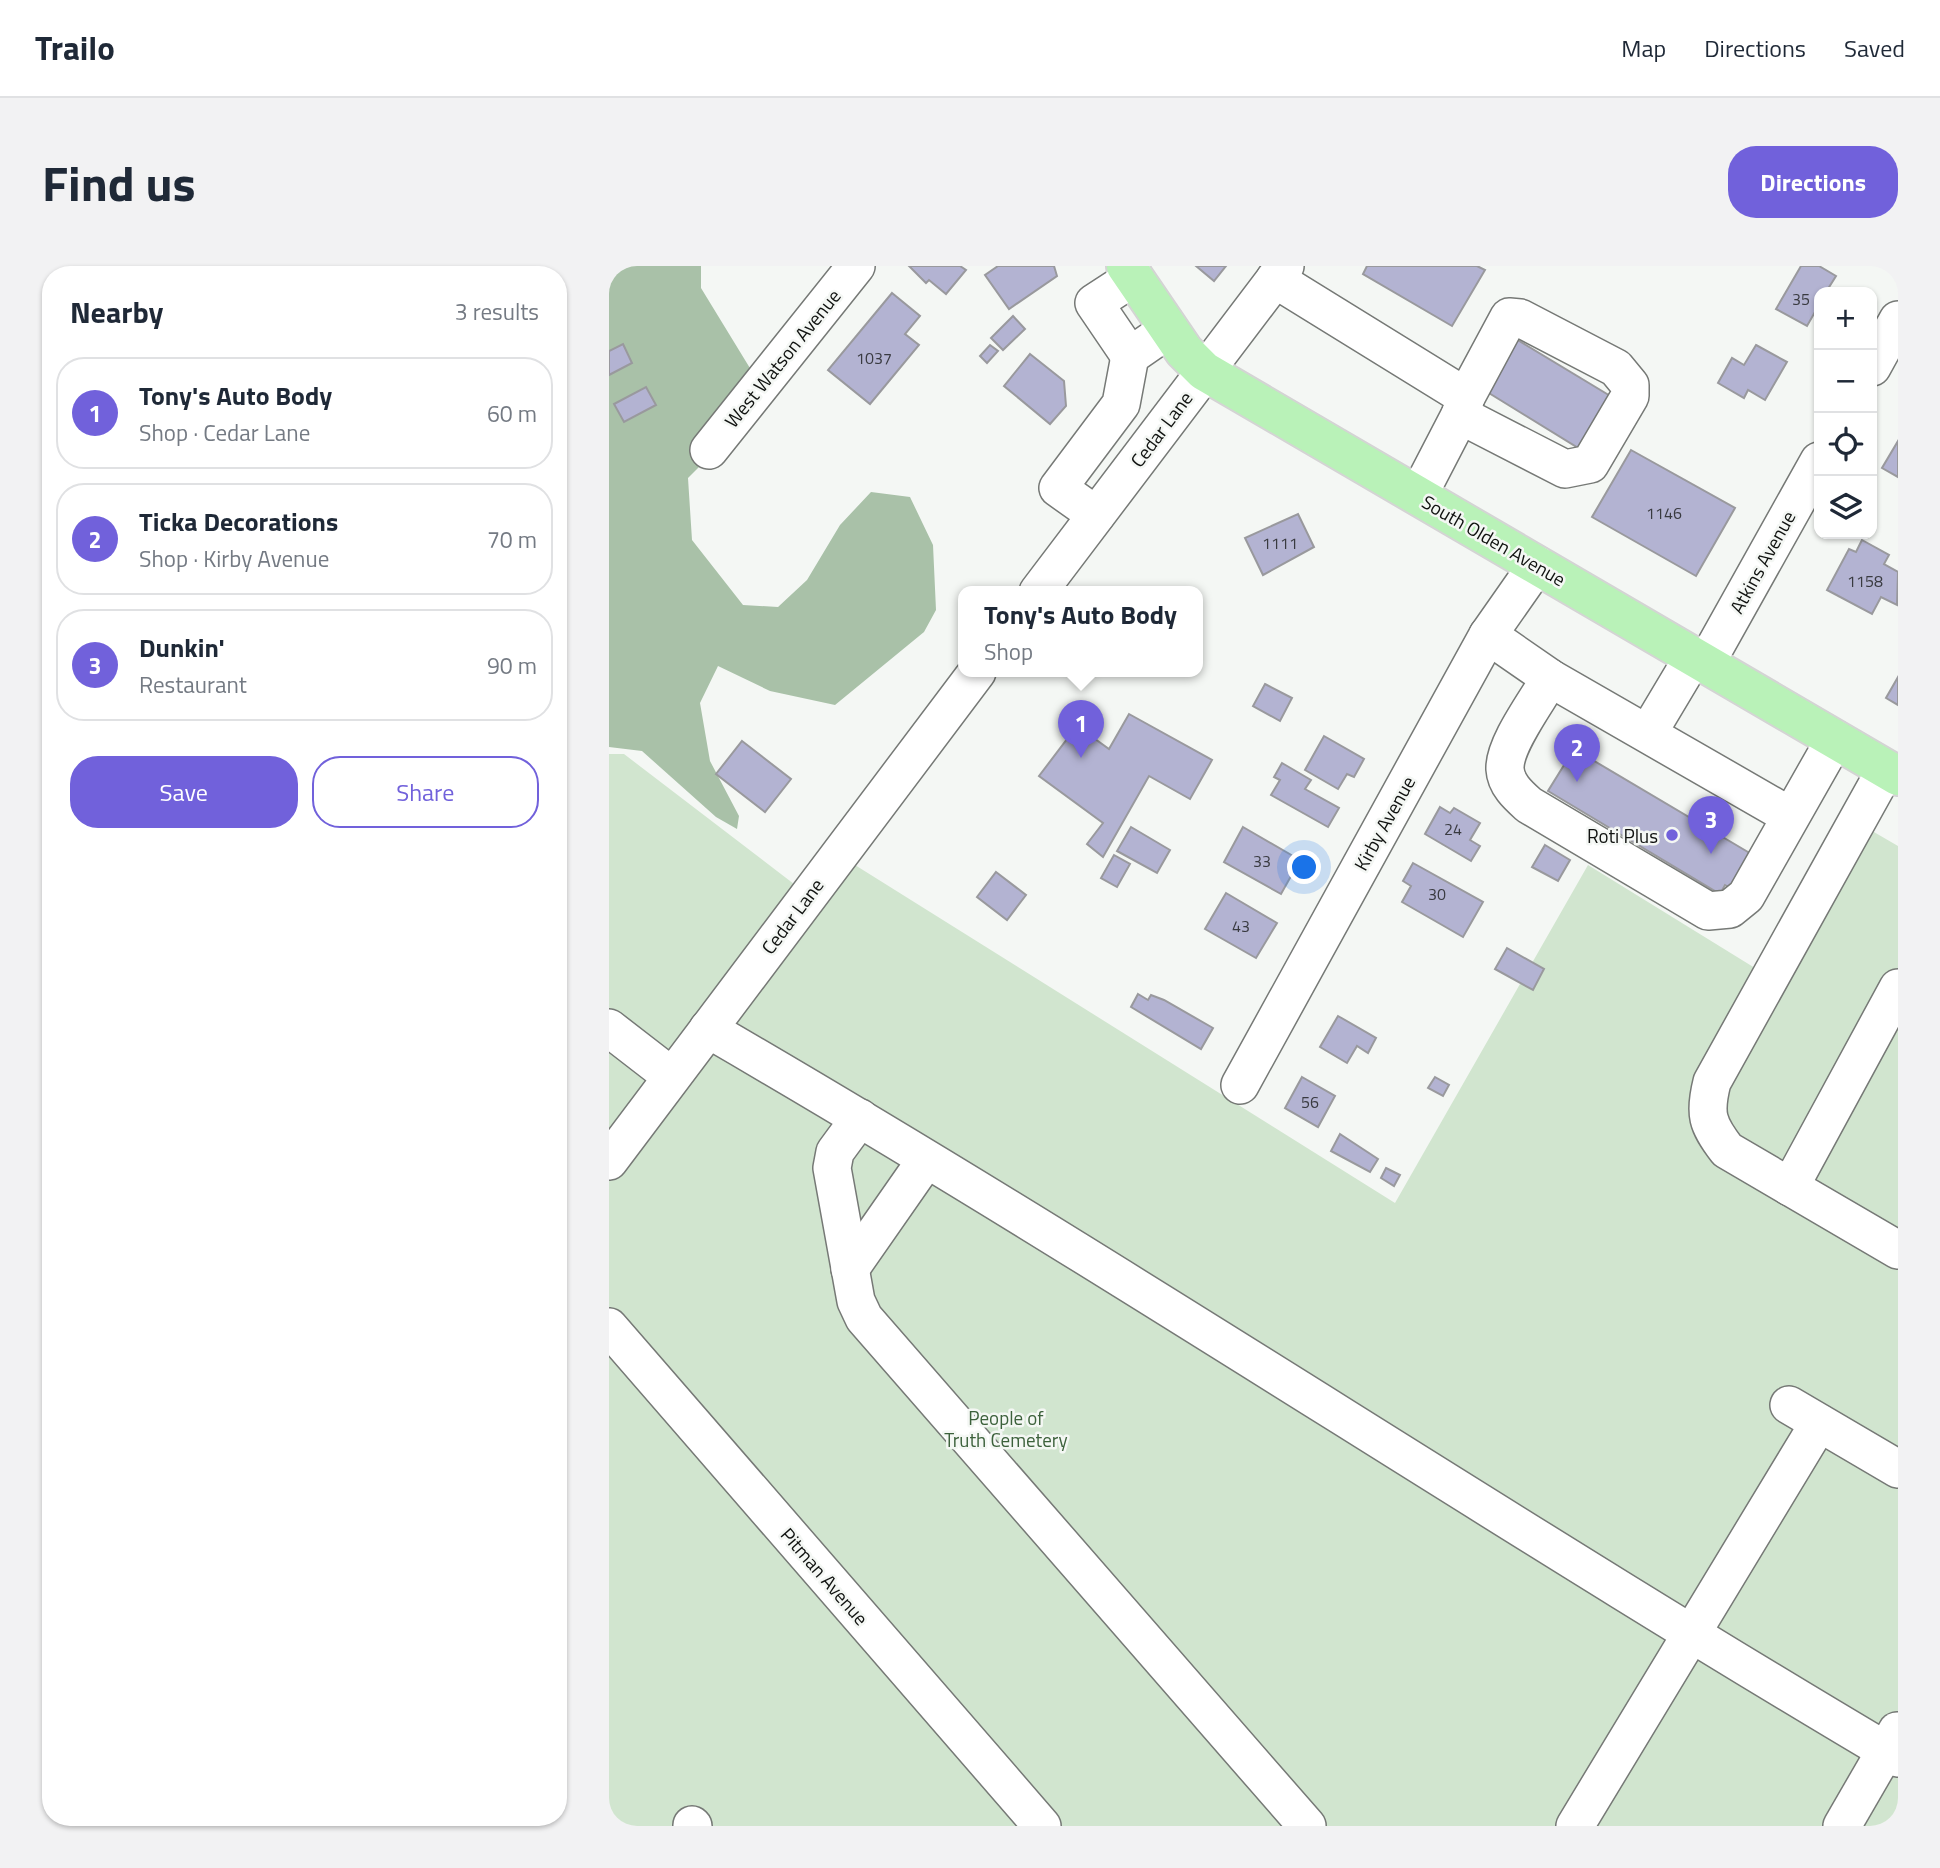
<!DOCTYPE html>
<html lang="en">
<head>
<meta charset="utf-8">
<style>
	:root { --surface:#fff; --page:#f2f2f3; --text:#1f2937; --muted:#747a83; --line:#e0e1e3; --accent:#7161db }
	body { margin:0; font-family:"Titillium Web",sans-serif; background:var(--page); color:var(--text) }
	.controls { position:absolute; right:21px; top:21px; display:grid; overflow:hidden; border-radius:14px; box-shadow:0 2px 5px #0004 }
	.controls button { width:63px; height:63px; display:grid; place-items:center; padding:0; border:0; border-bottom:2px solid var(--line); background:var(--surface); color:var(--text); font:35px sans-serif }
	.you { position:absolute; left:696px; top:602px; width:24px; height:24px; margin:-18px; border:5px solid #fff; border-radius:50%; background:#1a73e8; box-shadow:0 0 0 10px #1a73e833 }
	.badge { display:grid; place-items:center; width:46px; height:46px; border-radius:50%; background:var(--accent); color:#fff; font-size:23px; font-weight:700 }
	.pin { position:absolute; translate:-50% -58px; filter:drop-shadow(0 2px 4px #0008) }
	.pin::after { content:''; position:absolute; top:37px; width:24px; height:21px; background:inherit; clip-path:polygon(0 0,100% 0,50% 100%) }
	.popup { position:absolute; left:349px; top:320px; width:245px; height:91px; box-sizing:border-box; display:grid; place-content:center; border-radius:14px; background:var(--surface); filter:drop-shadow(0 2px 5px #0005); font-size:23px; white-space:nowrap; color:var(--muted) }
	.popup b { font-size:26px; color:var(--text) }
	.popup::after { content:''; position:absolute; left:50%; top:100%; margin-left:-14px; border:14px solid transparent; border-top-color:var(--surface) }
	.list { margin:0; padding:0; list-style:none }
	h2 { display:flex; justify-content:space-between; align-items:center; height:91px; margin:0; padding:0 28px; font-size:30px }
	h2 small { font-size:23px; font-weight:400; color:var(--muted) }
	.list li { display:grid; grid-template-columns:46px 1fr auto; gap:21px; align-items:center; box-sizing:border-box; height:112px; margin:0 14px 14px; padding:0 14px; border:2px solid var(--line); border-radius:28px }
	.list b { display:block; font-size:26px; white-space:nowrap }
	.list p { margin:0; font-size:23px; white-space:nowrap; color:var(--muted) }
	.list em { font-size:23px; font-style:normal; color:var(--muted) }
	.actions { display:flex; gap:14px; padding:21px 28px }
	.actions a { flex:1; padding:16px 0; border:2px solid var(--accent); border-radius:28px; text-align:center; font-size:24px; color:var(--accent) }
	.actions .main { background:var(--accent); color:#fff }
	.icon { flex:none; width:38px; height:38px; fill:none; stroke:currentColor; stroke-width:2; stroke-linecap:round; stroke-linejoin:round }
	.map { position:relative; flex:none; width:1289px; height:1560px; overflow:hidden; border-radius:28px }
	header { display:flex; align-items:center; gap:42px; box-sizing:border-box; height:98px; padding:0 35px; background:var(--surface); border-bottom:2px solid var(--line) }
	header strong { font-size:33px }
	nav { display:flex; gap:38px; margin-inline-start:auto; font-size:24px }
	.intro { display:flex; align-items:center; justify-content:space-between; box-sizing:border-box; height:168px; padding:0 42px }
	h1 { margin:0; font-size:49px }
	.button { padding:18px 32px; border-radius:28px; background:var(--accent); color:#fff; font-size:24px; font-weight:700 }
	main { display:flex; gap:42px; padding:0 42px }
	aside { flex:1; background:var(--surface); border-radius:28px; box-shadow:0 2px 5px #0004 }
	.map>svg:first-child { display:block }
</style>
</head>
<body>
<header>
<strong>Trailo</strong>
<nav><a>Map</a><a>Directions</a><a>Saved</a></nav>
</header>
<div class="intro"><h1>Find us</h1><a class="button">Directions</a></div>
<main>
<aside>
<h2>Nearby<small>3 results</small></h2>
<ul class="list">
<li><span class="badge">1</span><div><b>Tony's Auto Body</b><p>Shop · Cedar Lane</p></div><em>60 m</em></li>
<li><span class="badge">2</span><div><b>Ticka Decorations</b><p>Shop · Kirby Avenue</p></div><em>70 m</em></li>
<li><span class="badge">3</span><div><b>Dunkin'</b><p>Restaurant</p></div><em>90 m</em></li>
</ul>
<div class="actions"><a class="main">Save</a><a>Share</a></div>
</aside>
<div class="map">
<svg width="1289" height="1560" viewBox="0 0 1289 1560">
	<rect width="100%" height="100%" fill="#f4f7f4"/>
	<polygon fill="#d1e5cf" points="0,488 15,488 198,628 230,589 786,937 979,599 1167,715 1258,562 1289,580 1289,1560 0,1560"/>
	<polygon fill="#a9c1a8" points="0,0 92,0 92,22 147,112 113,178 79,212 83,274 134,339 169,341 198,314 231,259 262,226 301,231 324,279 327,344 315,366 226,439 161,425 109,400 91,437 101,495 130,550 128,563 107,551 33,485 0,481"/>
	<g fill="#b3b3d2" stroke="#99999d" stroke-width="2">
		<polygon points="300,0 351,0 357,4 337,28 320,14 317,17"/>
		<polygon points="389,0 445,0 448,10 400,43 376,9"/>
		<polygon points="587,0 617,0 605,15"/>
		<polygon points="758,0 868,0 876,4 843,60 754,8"/>
		<polygon points="1192,0 1210,0 1227,10 1217,26 1210,26 1210,39 1198,60 1167,43"/>
		<polygon points="283,27 311,50 296,68 310,79 261,138 219,104"/>
		<polygon points="404,50 416,63 394,84 382,72"/>
		<polygon points="907,73 1003,131 971,183 875,124"/>
		<polygon points="14,78 23,97 0,109 0,85"/>
		<polygon points="381,79 389,85 378,97 371,90"/>
		<polygon points="1147,79 1178,96 1156,134 1139,124 1135,132 1109,117 1123,92 1135,99"/>
		<polygon points="421,88 455,115 457,140 441,158 395,120"/>
		<polygon points="37,121 47,139 15,156 5,138"/>
		<polygon points="1289,175 1289,211 1273,202"/>
		<polygon points="1022,184 1126,242 1087,310 983,251"/>
		<polygon points="689,248 705,281 654,309 636,272"/>
		<polygon points="1253,274 1280,289 1275,298 1289,306 1288,339 1272,331 1263,348 1218,324 1240,283 1247,286"/>
		<polygon points="1289,411 1289,439 1277,432"/>
		<polygon points="656,418 683,432 671,455 644,440"/>
		<polygon points="520,448 603,494 581,533 540,510 494,591 478,578 494,557 430,510 468,460 500,483"/>
		<polygon points="715,470 755,493 745,511 738,508 729,523 696,504"/>
		<polygon points="133,475 182,513 156,546 107,508"/>
		<polygon points="965,483 1144,589 1123,623 1116,619 1111,628 939,525"/>
		<polygon points="673,497 702,514 696,523 730,542 719,561 662,529 671,514 665,511"/>
		<polygon points="831,541 841,547 845,542 871,557 861,574 871,580 862,595 816,568"/>
		<polygon points="522,561 561,584 548,607 508,585"/>
		<polygon points="634,561 691,594 672,628 615,596"/>
		<polygon points="936,579 961,594 949,615 923,601"/>
		<polygon points="505,589 521,598 508,621 492,612"/>
		<polygon points="804,597 874,636 854,671 793,636 802,620 794,615"/>
		<polygon points="387,606 417,629 398,654 368,631"/>
		<polygon points="617,627 668,657 647,692 596,663"/>
		<polygon points="898,682 935,703 924,724 886,703"/>
		<polygon points="529,728 539,734 542,729 555,734 604,762 592,783 522,741"/>
		<polygon points="729,750 767,772 759,787 748,780 738,797 711,781"/>
		<polygon points="693,811 726,830 709,861 676,842"/>
		<polygon points="826,811 840,819 834,830 819,822"/>
		<polygon points="731,868 769,893 761,906 722,885"/>
		<polygon points="777,902 791,909 785,920 772,912"/>
	</g>
	<g fill="none" stroke-linecap="round" stroke-linejoin="round">
		<g stroke="#767976" stroke-width="40">
			<g id="minor">
				<polyline points="666,13 857,131 851,149 809,230"/>
				<polyline points="521,90 485,37 525,11"/>
				<polyline points="1263,101 1289,54"/>
				<polyline points="851,149 956,203 981,198 1021,130 1021,119 1007,102 911,52 900,51 857,131"/>
				<polyline points="100,184 247,0"/>
				<polyline points="487,249 449,222 512,138 521,90 560,63"/>
				<polyline points="429,326 676,0"/>
				<polyline points="879,369 941,412 1181,550"/>
				<polyline points="1097,397 1210,195"/>
				<path d="M941,412c-12,22 -46,66 -45,91 1,16 14,27 24,36l179,106 22,-2 16,-13 89,-157"/>
				<polyline points="1039,467 1085,390"/>
				<path d="M1277,503l-174,313c-8,32 -5,42 15,68l171,100"/>
				<polyline points="0,762 62,810"/>
				<path d="M99,763c402,233 789,492 1190,729"/>
				<polyline points="631,819 879,369 928,299"/>
				<polyline points="251,852 226,886 223,902 247,1035 255,1052 698,1560"/>
				<polyline points="0,895 368,406"/>
				<polyline points="1181,921 1289,722"/>
				<polyline points="241,1003 317,894"/>
				<polyline points="0,1061 433,1560"/>
				<polyline points="1180,1139 1289,1203"/>
				<polyline points="83,1559 84,1560"/>
				<polyline points="966,1560 1210,1157"/>
				<polyline points="1233,1560 1288,1465"/>
			</g>
		</g>
		<g stroke="#d4d4d4" stroke-width="42">
			<polyline id="major" points="517,0 575,85 595,105 1289,510"/>
		</g>
		<use href="#minor" stroke="#fff" stroke-width="37"/>
		<use href="#major" stroke="#b9f2b8" stroke-width="38"/>
	</g>
	<circle fill="#7161db" stroke="#f4f7f4" stroke-width="2.5" cx="1063" cy="569" r="7"/>
	<g text-anchor="middle" dominant-baseline="central" stroke-width="5" stroke-linejoin="round" paint-order="stroke">
		<g font-size="16" fill="#393a40">
			<text x="1192" y="33">35</text>
			<text x="265" y="92">1037</text>
			<text x="1055" y="247">1146</text>
			<text x="671" y="277">1111</text>
			<text x="1256" y="315">1158</text>
			<text x="844" y="563">24</text>
			<text x="653" y="595">33</text>
			<text x="828" y="628">30</text>
			<text x="632" y="660">43</text>
			<text x="701" y="836">56</text>
		</g>
		<g font-size="19" fill="#101210" stroke="#f4f7f4">
			<text transform="translate(173 92) rotate(-51)">West Watson Avenue</text>
			<text transform="translate(552 163) rotate(-53)">Cedar Lane</text>
			<text transform="translate(885 274) rotate(30)">South Olden Avenue</text>
			<text transform="translate(1153 296) rotate(-61)">Atkins Avenue</text>
			<text transform="translate(775 557) rotate(-61)">Kirby Avenue</text>
			<text transform="translate(183 650) rotate(-53)">Cedar Lane</text>
			<text transform="translate(216 1310) rotate(49)">Pitman Avenue</text>
		</g>
		<g font-size="19" fill="#101210" stroke="#f4f7f4" text-anchor="end">
			<text x="1049" y="569">Roti Plus</text>
		</g>
		<g font-size="19" fill="#3c613b" stroke="#f4f7f4">
			<text x="397" y="1151">People of<tspan x="397" dy="22">Truth Cemetery</tspan></text>
		</g>
	</g>
</svg>
<div class="controls">
<button>+</button>
<button>−</button>
<button><svg class="icon" aria-label="locate" viewBox="0 0 24 24"><circle cx="12" cy="12" r="6"/><path d="M12 2v4M12 18v4M2 12h4M18 12h4"/></svg></button>
<button><svg class="icon" aria-label="layers" viewBox="0 0 24 24"><path d="M12 4l9 5-9 5-9-5zM3 14l9 5 9-5"/></svg></button>
</div>
<div class="you"></div>
<div class="pin badge" style="left:472px;top:492px">1</div>
<div class="popup"><b>Tony's Auto Body</b>Shop</div>
<div class="pin badge" style="left:968px;top:516px">2</div>
<div class="pin badge" style="left:1102px;top:588px">3</div>
</div>
</main>
</body>
</html>
